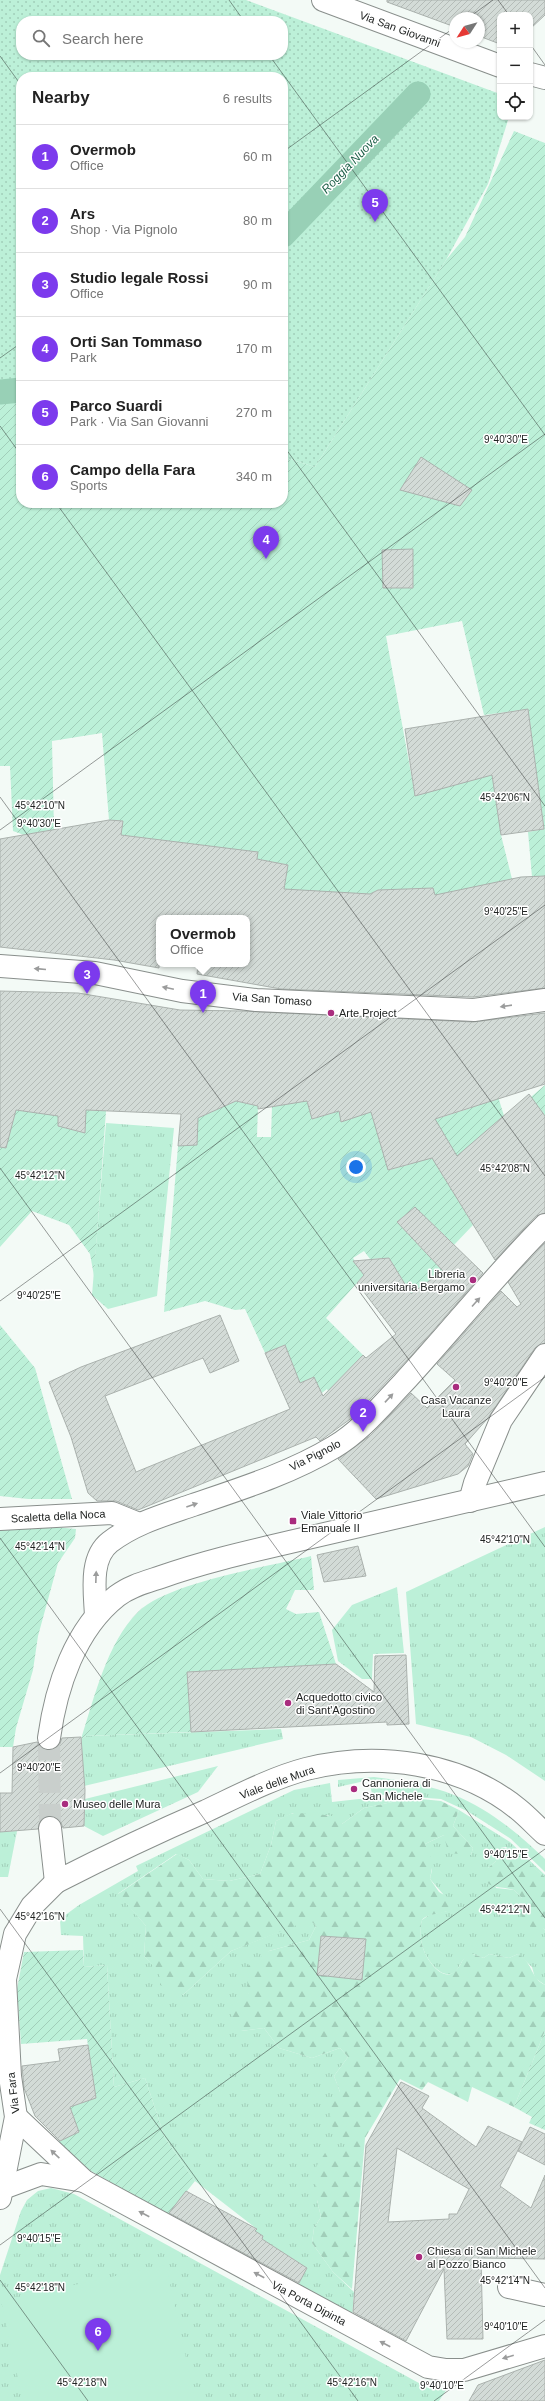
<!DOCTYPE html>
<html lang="en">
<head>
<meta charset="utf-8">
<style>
	:root { --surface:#fff; --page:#f6f6f6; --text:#222; --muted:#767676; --line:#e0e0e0; --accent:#7c3aed }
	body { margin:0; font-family:Helvetica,sans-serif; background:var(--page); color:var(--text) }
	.controls { position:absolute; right:12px; top:12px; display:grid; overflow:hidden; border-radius:8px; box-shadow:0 1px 3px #0004 }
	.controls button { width:36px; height:36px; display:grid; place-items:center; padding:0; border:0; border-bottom:1px solid var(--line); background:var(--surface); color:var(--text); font:20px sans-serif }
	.compass { position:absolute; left:449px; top:12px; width:36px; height:36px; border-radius:50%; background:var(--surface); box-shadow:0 1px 3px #0004; rotate:234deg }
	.you { position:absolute; left:356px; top:1167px; width:14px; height:14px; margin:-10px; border:3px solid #fff; border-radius:50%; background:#1a73e8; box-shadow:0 0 0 6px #1a73e833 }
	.badge { display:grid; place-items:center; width:26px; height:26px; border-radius:50%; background:var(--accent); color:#fff; font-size:13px; font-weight:700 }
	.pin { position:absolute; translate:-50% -33px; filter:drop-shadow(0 1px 2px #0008) }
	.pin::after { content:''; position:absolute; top:21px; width:14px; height:12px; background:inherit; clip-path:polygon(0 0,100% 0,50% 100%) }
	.popup { position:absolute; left:156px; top:915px; width:94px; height:52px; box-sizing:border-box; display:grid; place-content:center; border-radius:8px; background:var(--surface); filter:drop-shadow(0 1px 3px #0005); font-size:13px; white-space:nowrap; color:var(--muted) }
	.popup b { font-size:15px; color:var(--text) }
	.popup::after { content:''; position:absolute; left:50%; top:100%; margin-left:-8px; border:8px solid transparent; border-top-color:var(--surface) }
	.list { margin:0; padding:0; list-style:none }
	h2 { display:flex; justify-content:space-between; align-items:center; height:52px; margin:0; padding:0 16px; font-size:17px }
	h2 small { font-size:13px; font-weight:400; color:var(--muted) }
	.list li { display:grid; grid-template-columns:26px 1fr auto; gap:12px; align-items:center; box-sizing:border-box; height:64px; padding:0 16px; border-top:1px solid var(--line) }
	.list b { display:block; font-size:15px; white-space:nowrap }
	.list p { margin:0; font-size:13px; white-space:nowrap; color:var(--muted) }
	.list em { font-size:13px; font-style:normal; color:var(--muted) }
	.icon { flex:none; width:22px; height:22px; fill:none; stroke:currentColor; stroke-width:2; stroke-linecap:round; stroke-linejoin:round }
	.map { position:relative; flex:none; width:545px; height:2401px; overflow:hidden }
	.search { position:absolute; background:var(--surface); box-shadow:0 1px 3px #0004; left:16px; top:16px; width:272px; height:44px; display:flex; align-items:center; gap:10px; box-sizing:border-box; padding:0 14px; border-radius:16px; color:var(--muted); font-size:15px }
	.panel { position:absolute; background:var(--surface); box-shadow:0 1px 3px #0004; left:16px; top:72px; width:272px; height:436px; border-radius:16px }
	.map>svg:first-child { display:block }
</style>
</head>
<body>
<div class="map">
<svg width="545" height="2401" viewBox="0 0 545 2401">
	<defs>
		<pattern id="grass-tufts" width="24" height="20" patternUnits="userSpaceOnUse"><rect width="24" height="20" fill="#bcf0d8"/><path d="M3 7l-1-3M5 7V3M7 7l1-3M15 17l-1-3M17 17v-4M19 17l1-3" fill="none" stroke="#a1ceb9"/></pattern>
		<pattern id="forest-firs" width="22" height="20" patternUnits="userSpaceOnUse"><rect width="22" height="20" fill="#bcf0d8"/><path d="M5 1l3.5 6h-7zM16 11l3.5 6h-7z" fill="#a1ceb9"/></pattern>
		<pattern id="park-dots" width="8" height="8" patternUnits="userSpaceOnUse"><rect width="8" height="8" fill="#bcf0d8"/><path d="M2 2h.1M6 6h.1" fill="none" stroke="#a1ceb9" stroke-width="1.8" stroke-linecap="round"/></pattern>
		<pattern id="garden-furrows" width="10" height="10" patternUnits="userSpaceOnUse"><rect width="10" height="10" fill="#bcf0d8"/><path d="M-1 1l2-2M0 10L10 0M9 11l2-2" fill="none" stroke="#a1ceb9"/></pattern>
		<pattern id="building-hatch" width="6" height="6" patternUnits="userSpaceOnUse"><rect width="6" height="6" fill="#d3dbd7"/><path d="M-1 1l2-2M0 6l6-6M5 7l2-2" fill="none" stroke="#b5bcb8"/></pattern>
	</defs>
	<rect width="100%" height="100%" fill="#f3faf6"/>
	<g fill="url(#grass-tufts)">
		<polygon points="106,1123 174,1128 157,1296 108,1309 92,1295"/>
		<polygon points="545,1527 545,1781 506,1755 471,1737 416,1724 406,1592"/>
		<polygon points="397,1587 404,1653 373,1654 372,1679 362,1679 338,1661 332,1630 352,1605"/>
		<polygon points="281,1729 283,1739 84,1786 81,1739 86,1736"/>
		<polygon points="218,1766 198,1792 103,1836 84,1826 85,1799"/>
		<path d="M374,1777c79,9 114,28 171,82v13l-34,-33 -44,-28 -26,-12 -69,-5 -3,-14 -31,7v-7z"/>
		<polygon points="330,1783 332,1802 359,1799 411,1798 364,1808 342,1824 328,1815 315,1816 293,1813 276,1821 271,1845 260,1874 229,1881 203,1879 189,1860 176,1854 116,1895 118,1893 146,1926 144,1956 183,1995 231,1951 310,1919 316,1926 309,1940 269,1951 249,1993 241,2031 264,2028 279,2048 312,2058 340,2048 348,2057 334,2076 340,2092 351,2149 317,2200 321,2217 314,2228 312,2243 333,2272 354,2292 352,2318 297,2286 307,2268 262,2239 255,2231 257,2229 195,2181 165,2138 145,2078 114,2087 107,1965 84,1967 83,1936 61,1935 60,1919 79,1905 138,1871 136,1866 294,1790"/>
		<path d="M459,1810l51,32 35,33v2l-39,-30h-6l-4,14 -8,7 8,20 18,2 8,8 15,30h6l2,2v55l-10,-7 -3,-11 -14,-13 -9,4 -20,-4 -5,4 -11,-4c-3,1 -8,3 -10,6 -4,5 -5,12 -12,14 -12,3 -25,-16 -28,-26 -3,-9 -3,-18 -1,-28l7,-5 18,-4 -4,-17 -13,-15 2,-9 -7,-26 19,-9 27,20 2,-7 -20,-22z"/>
		<polygon points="17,1831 8,1877 0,1877 0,1832"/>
		<polygon points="51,2188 74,2194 428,2388 447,2389 439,2401 0,2401 0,2275 21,2211 27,2200 38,2191"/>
	</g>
	<g fill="url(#forest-firs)">
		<path d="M411,1798l30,3 18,9 -6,16 20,22 -2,7 -23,-2 -4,-18 -19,9 8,18 -3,17 9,13 15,9c-2,17 -24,9 -32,19 -2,10 -2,19 1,28 3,10 16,30 28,26 10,-4 10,-17 19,-21l14,5 5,-4 20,4 9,-4c16,10 12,24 27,31v46l-31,76 -42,-20 -4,15 -40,-20 -6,8 -22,-11 -35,59 -13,151 -19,-17 -21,-29 2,-15 7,-11 -4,-17 -3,-30 11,-17 26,-4 -17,-14 -5,-26 11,-17 -6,-16 14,-19 -8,-9 -28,10 -33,-10 -15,-20 -23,3 -10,-17 18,-21 -4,-25 24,-17 40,-11 7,-14 -6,-6 -79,31 -48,44 -23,-10v-12l-16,-17 2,-30 -28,-32 59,-40 12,6 14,19 26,2 31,-7 11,-29 5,-24c6,-3 12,-7 18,-8 8,0 37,2 44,4l4,7 22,-16z"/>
		<path d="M500,1847l11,2 34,28v53c-3,-3 -4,-1 -9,-2 -16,-3 -17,-16 -14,-30l-8,-8c-16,-5 -24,1 -33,-16l15,-13v-11z"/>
	</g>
	<path fill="url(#park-dots)" fill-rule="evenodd" d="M0,0h246l254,94v23h9l-21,67 -42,76 -131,207 -32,-10v-380h-262v309l-21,-2zM21,21h262v34h-262z"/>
	<g fill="url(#garden-furrows)">
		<polygon points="514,131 545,143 545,876 532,877 528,832 544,829 528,709 484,715 462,621 386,636 415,795 492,775 501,835 512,879 435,896 433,888 378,890 370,894 284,890 288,865 257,859 257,852 121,835 123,821 109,820 102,733 52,741 54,830 24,835 13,831 10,766 0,766 0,385 21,387 21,503 283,503 283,457 315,467 446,260 465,237"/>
		<polygon points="545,1085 545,1116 467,1172 450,1145 430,1153 473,1225 454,1245 415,1207 397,1222 443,1271 411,1294 389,1258 370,1259 364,1251 353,1258 364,1275 326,1318 363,1355 328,1391 327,1389 322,1393 314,1378 300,1383 285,1345 265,1353 245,1309 235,1310 205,1301 164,1312 178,1146 197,1144 198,1118 236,1101 258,1106 257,1137 271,1137 272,1105 307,1101 312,1119 339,1111 342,1121 371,1112 389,1170 411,1164 401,1130 471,1108 496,1090 505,1119"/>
		<polygon points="59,1102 58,1126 85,1133 86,1110 106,1111 94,1276 90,1254 69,1225 32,1211 0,1247 0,1125 12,1126 16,1110 49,1114"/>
		<polygon points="0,1325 35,1368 72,1499 28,1499 0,1496"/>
		<polygon points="0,1522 76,1529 75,1538 58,1563 38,1636 33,1670 16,1728 13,1747 0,1747"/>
		<path d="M311,1556l3,34h-19l-9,19 10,5 23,-2 17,52 -149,8 4,60 -105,4 -5,3c13,-40 26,-97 57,-127 30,-30 129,-45 173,-56z"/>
		<polygon points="83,1950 84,1967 107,1965 114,2087 145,2078 165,2138 195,2181 168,2215 84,2167 53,2144 79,2132 70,2107 96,2098 87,2039 21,2044 17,1989 24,1952"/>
		<polygon points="545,2031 545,2130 529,2123 532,2117 514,2107"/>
	</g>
	<polygon fill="#bcf0d8" points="166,2265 195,2401 23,2401 1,2301"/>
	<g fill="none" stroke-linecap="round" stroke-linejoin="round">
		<g stroke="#98d0b6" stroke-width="25">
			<polyline points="283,235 418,94"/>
			<polyline points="0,392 21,390"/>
		</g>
	</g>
	<g fill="url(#building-hatch)" stroke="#aab1ad" fill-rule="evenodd">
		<polygon points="387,0 545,0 545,15 530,29 530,15 500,15 500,44 479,36 479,18 455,18 455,27 387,2"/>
		<polygon points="421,457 472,490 460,506 400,490"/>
		<polygon points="413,549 413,588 383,588 382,550"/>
		<polygon points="528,709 544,829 501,835 492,775 415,796 405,729"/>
		<polygon points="109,820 123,821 121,835 258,852 257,859 288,865 284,889 370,894 378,890 433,888 435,895 521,877 545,876 545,988 473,997 281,989 197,974 198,964 247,964 247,918 159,918 159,968 114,960 0,947 0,839"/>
		<polygon points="0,991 78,993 180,1010 241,1011 473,1022 545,1013 545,1084 435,1119 457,1156 529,1094 545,1116 545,1213 536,1216 495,1260 432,1158 388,1170 371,1112 341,1122 339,1111 312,1119 307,1101 258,1109 258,1106 236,1101 198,1118 197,1145 178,1146 181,1114 86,1110 85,1133 58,1126 58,1116 16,1110 6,1148 0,1147"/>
		<polygon points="415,1207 483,1273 412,1355 353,1417 320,1441 316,1437 138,1510 116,1501 97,1501 88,1493 71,1437 49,1382 81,1367 220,1315 239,1361 210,1373 203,1358 105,1396 136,1472 290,1409 265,1353 285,1345 300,1383 314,1377 323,1396 363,1355 366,1358 396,1334 357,1283 364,1275 353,1261 389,1258 411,1294 443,1271 397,1222"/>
		<polygon points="545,1243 545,1343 535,1348 488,1418 465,1444 473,1454 468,1466 458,1474 376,1499 338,1459 371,1435 411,1393 427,1408 455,1380 437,1364 501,1291 517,1307 521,1304 508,1282"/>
		<polygon points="358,1546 366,1576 324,1582 317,1555"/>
		<polygon points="406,1655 409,1724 387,1725 387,1722 191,1732 187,1672 336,1664 374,1692 375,1656"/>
		<polygon points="81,1737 85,1790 84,1826 63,1828 60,1820 49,1816 42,1818 38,1829 0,1832 0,1793 12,1793 13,1747 37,1742 41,1748 53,1750 59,1746 62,1738"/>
		<polygon points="321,1936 366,1939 362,1980 317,1975"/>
		<polygon points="88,2045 96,2098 70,2107 79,2132 60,2141 35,2116 24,2088 22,2066 60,2061 58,2049"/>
		<path d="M401,2082l28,14 -7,12 54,39 12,-21 34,16 -22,44 31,22 14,-33v84l-64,-1 2,81h-36l-3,-70 -38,72 -53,-29 13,-167zM397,2148l72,41 -12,25h-8v5l-61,3z"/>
		<polygon points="530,2127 545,2134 545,2165 518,2151"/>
		<polygon points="186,2191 257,2229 255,2231 263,2236 262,2239 307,2268 299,2283 169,2213"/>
		<polygon points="545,2360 545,2401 469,2401 478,2385"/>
	</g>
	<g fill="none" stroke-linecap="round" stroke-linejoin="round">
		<polyline stroke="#c9cfcc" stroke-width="22" stroke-dasharray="22 11" stroke-linecap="butt" points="49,1738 50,1828"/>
		<g stroke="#898f8c" stroke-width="24">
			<g id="minor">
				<polyline points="0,966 95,973 182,991 256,1000 474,1010 545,1000"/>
				<polyline points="470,1501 475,1483 501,1420 545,1355"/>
				<polyline points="0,1519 112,1513 139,1524"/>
				<path d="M96,1616c-1,-23 -7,-58 14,-74 25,-19 54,-27 83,-37 47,-16 98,-32 141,-58 27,-16 47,-41 69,-64 48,-52 92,-108 142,-158"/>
				<polyline points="16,2117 84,2181 428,2367 446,2370 464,2370 545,2346"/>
				<polyline points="3,2188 41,2174 84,2181"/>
				<polyline points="0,2198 16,2117 10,2076 5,1979 15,1934 32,1906 56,1882"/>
				<polyline points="509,2287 545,2295"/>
			</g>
		</g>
		<g stroke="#898f8c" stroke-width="24">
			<g id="tertiary">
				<polyline points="323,0 500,66"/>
				<polyline points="530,74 545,78"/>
				<path d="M49,1738c7,-51 26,-109 68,-142 13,-10 29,-14 44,-19 42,-15 86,-25 129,-35 85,-19 170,-39 255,-59"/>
				<path d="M50,1828l6,54c49,-25 99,-49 150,-71 32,-15 66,-33 100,-42 71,-18 154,-7 212,40 10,8 18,17 27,25"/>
			</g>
		</g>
		<use href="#minor" stroke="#fff" stroke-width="22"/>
		<use href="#tertiary" stroke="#fff" stroke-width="22"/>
	</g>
	<defs><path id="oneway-solid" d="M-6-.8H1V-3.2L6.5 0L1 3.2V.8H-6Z"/></defs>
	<g fill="#9b9c9c">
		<use href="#oneway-solid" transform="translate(40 969) rotate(-175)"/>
		<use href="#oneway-solid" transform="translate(168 988) rotate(-168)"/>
		<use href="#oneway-solid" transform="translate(506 1006) rotate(172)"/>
		<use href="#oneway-solid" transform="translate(476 1302) rotate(-48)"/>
		<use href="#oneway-solid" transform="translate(389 1398) rotate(-47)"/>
		<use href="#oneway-solid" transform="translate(192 1505) rotate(-19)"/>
		<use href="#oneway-solid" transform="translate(96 1577) rotate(-88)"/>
		<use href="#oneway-solid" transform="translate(55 2154) rotate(-137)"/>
		<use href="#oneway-solid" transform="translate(144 2214) rotate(-152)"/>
		<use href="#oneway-solid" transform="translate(259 2275) rotate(-152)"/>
		<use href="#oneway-solid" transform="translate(385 2344) rotate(-152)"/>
		<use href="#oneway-solid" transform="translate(508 2357) rotate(164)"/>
	</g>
	<path fill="none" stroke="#212423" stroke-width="1" stroke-opacity="0.45" d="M229,0l15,21M498,0l11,15M468,18l25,-18M530,44l15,21M269,55l276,380M0,56l21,29M283,152l172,-125M0,358l21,-15M0,426l21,29M283,445l262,361M56,503l489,673M0,797l545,750M0,830l545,-396M0,1168l545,750M0,1301l545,-396M0,1538l545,750M0,1773l545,-396M0,1909l358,492M0,2245l545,-396M0,2280l88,121M434,2401l111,-81"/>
	<g fill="#a92c7e" stroke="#fff" stroke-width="1.5">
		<circle cx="331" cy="1013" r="4"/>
		<circle cx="473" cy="1280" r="4"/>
		<circle cx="456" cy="1387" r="4"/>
		<rect x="289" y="1517" width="8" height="8" rx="2"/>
		<circle cx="288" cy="1703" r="4"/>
		<circle cx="354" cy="1789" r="4"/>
		<circle cx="65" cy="1804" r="4"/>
		<circle cx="419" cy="2257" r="4"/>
	</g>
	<g text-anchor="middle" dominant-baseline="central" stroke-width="3" stroke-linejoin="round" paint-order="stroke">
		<g font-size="11" fill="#212423" stroke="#fff">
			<text transform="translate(400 29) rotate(20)">Via San Giovanni</text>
			<text transform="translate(272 999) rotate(4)">Via San Tomaso</text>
			<text transform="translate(315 1455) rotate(-27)">Via Pignolo</text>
			<text transform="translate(58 1516) rotate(-3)">Scaletta della Noca</text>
			<text transform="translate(277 1782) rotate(-20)">Viale delle Mura</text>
			<text transform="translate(13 2093) rotate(-97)">Via Fara</text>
			<text transform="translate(309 2303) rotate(28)">Via Porta Dipinta</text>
		</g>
		<g font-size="11" fill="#212423" stroke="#fff" text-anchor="start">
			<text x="339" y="1013">Arte Project</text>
			<text x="465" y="1274" text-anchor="end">Libreria<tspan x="465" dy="13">universitaria Bergamo</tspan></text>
			<text x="456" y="1400" text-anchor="middle">Casa Vacanze<tspan x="456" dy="13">Laura</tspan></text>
			<text x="301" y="1515">Viale Vittorio<tspan x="301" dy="13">Emanuale II</tspan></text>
			<text x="296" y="1697">Acquedotto civico<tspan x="296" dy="13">di Sant'Agostino</tspan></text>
			<text x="362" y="1783">Cannoniera di<tspan x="362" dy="13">San Michele</tspan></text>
			<text x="73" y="1804">Museo delle Mura</text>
			<text x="427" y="2251">Chiesa di San Michele<tspan x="427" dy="13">al Pozzo Bianco</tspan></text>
		</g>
		<g font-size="12" font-style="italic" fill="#1c5f47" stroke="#fff">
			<text transform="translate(350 164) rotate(-46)">Roggia Nuova</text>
		</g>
	</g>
	<g font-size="10" text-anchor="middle" fill="#212423" stroke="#fff" stroke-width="3" stroke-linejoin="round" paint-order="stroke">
		<text x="506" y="443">9°40'30"E</text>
		<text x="505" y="801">45°42'06"N</text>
		<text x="40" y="809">45°42'10"N</text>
		<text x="39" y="827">9°40'30"E</text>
		<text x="506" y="915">9°40'25"E</text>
		<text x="505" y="1172">45°42'08"N</text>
		<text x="40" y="1179">45°42'12"N</text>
		<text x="39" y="1299">9°40'25"E</text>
		<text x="506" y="1386">9°40'20"E</text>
		<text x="505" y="1543">45°42'10"N</text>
		<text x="40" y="1550">45°42'14"N</text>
		<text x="39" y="1771">9°40'20"E</text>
		<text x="506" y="1858">9°40'15"E</text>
		<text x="505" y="1913">45°42'12"N</text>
		<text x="40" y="1920">45°42'16"N</text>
		<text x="39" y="2242">9°40'15"E</text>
		<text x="505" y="2284">45°42'14"N</text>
		<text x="40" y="2291">45°42'18"N</text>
		<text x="506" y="2330">9°40'10"E</text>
		<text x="82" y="2386">45°42'18"N</text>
		<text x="352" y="2386">45°42'16"N</text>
		<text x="442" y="2389">9°40'10"E</text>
	</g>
</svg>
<div class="controls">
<button>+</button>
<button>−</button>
<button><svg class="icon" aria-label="locate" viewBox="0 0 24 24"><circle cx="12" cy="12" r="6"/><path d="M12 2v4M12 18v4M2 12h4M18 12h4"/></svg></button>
</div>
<svg class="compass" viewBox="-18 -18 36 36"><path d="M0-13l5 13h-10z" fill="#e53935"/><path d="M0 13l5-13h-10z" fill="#767676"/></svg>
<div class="you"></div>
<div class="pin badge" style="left:203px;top:1013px">1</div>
<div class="popup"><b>Overmob</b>Office</div>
<div class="pin badge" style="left:363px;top:1432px">2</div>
<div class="pin badge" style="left:87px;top:994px">3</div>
<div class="pin badge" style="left:266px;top:559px">4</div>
<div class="pin badge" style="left:375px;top:222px">5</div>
<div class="pin badge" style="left:98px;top:2351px">6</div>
<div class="search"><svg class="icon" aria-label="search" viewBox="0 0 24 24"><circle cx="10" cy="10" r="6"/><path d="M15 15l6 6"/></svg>Search here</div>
<section class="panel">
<h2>Nearby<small>6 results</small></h2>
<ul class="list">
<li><span class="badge">1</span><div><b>Overmob</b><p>Office</p></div><em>60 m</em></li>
<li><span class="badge">2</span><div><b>Ars</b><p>Shop · Via Pignolo</p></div><em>80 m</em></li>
<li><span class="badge">3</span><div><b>Studio legale Rossi</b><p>Office</p></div><em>90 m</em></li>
<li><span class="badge">4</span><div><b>Orti San Tommaso</b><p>Park</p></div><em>170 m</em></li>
<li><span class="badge">5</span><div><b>Parco Suardi</b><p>Park · Via San Giovanni</p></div><em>270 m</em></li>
<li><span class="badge">6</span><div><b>Campo della Fara</b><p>Sports</p></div><em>340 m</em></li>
</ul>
</section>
</div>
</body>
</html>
